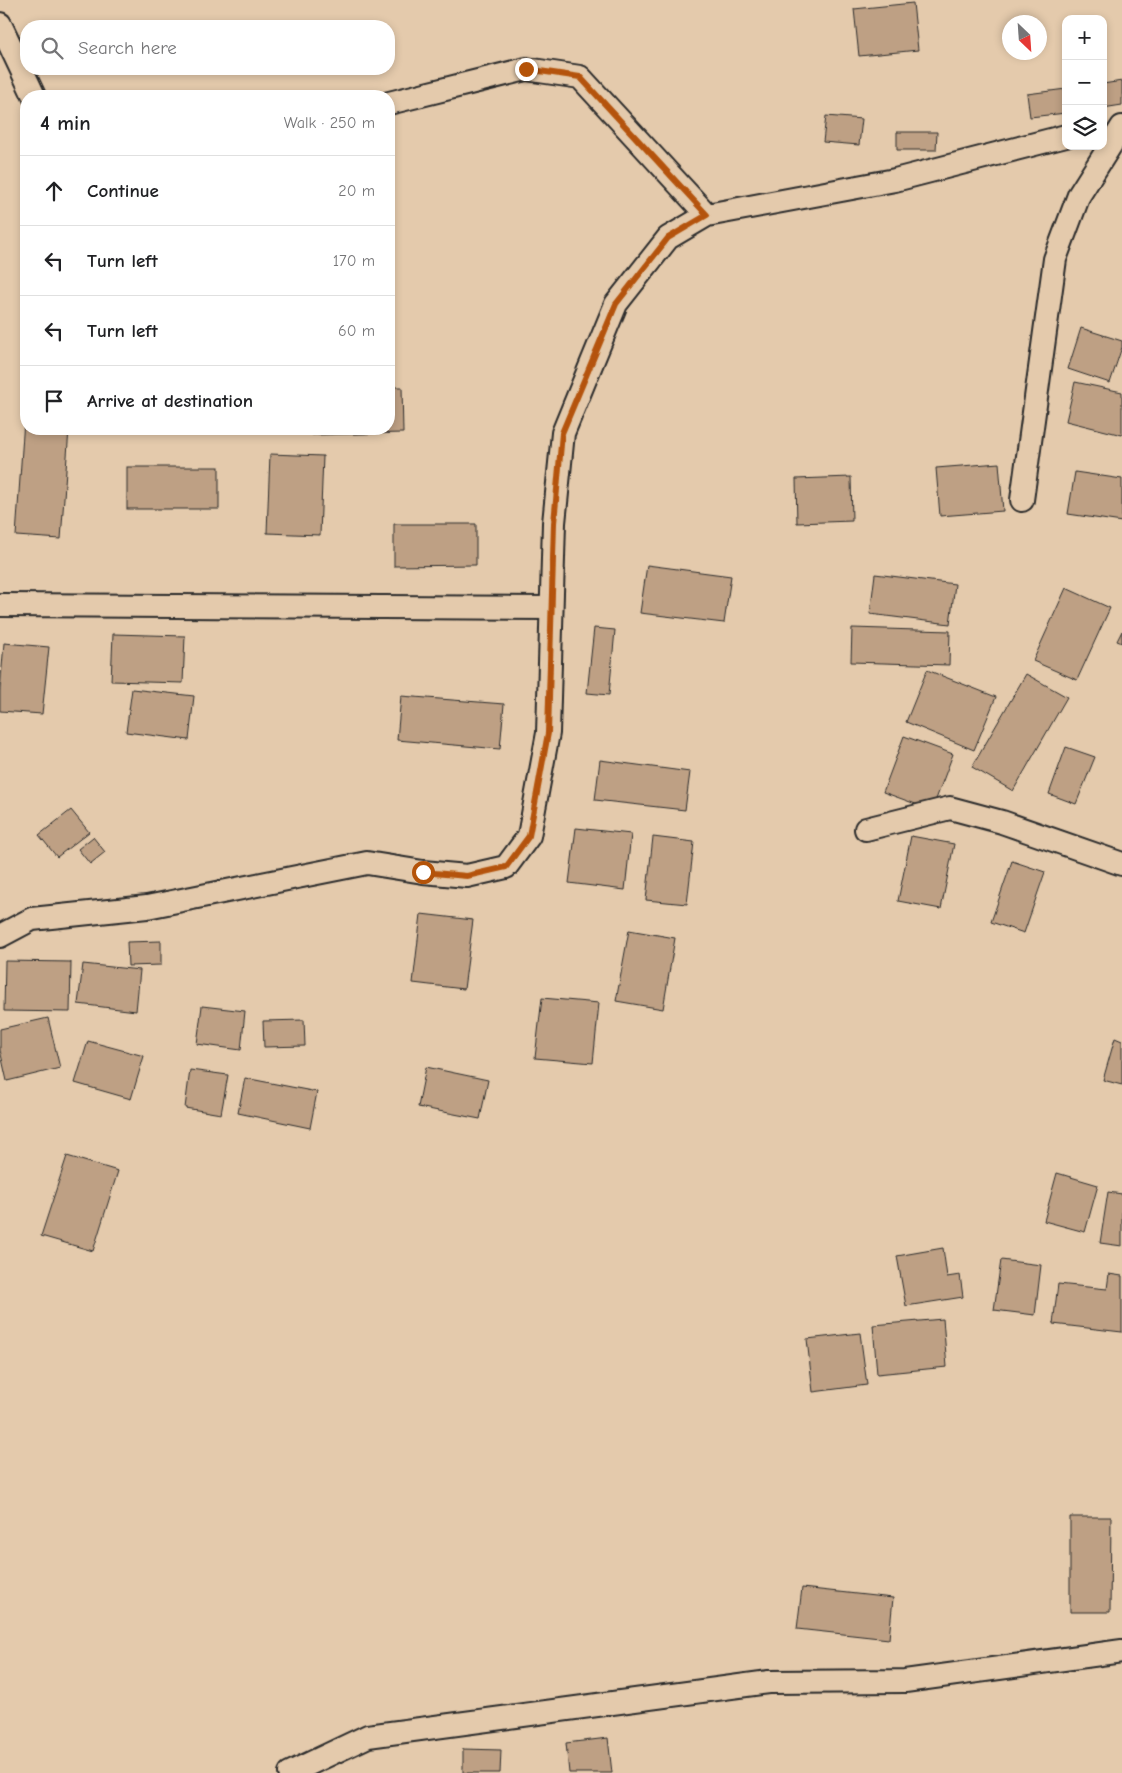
<!DOCTYPE html>
<html lang="en">
<head>
<meta charset="utf-8">
<style>
	:root { --surface:#fff; --page:#f6f6f6; --text:#202124; --muted:#757577; --line:#e0e0e0 }
	body { margin:0; font-family:"Comic Neue",sans-serif; background:var(--page); color:var(--text) }
	.controls { position:absolute; right:15px; top:15px; display:grid; overflow:hidden; border-radius:10px; box-shadow:0 2px 8px #0003 }
	.controls button { width:45px; height:45px; display:grid; place-items:center; padding:0; border:0; border-bottom:1px solid var(--line); background:var(--surface); color:var(--text); font:25px sans-serif }
	.compass { position:absolute; left:1002px; top:15px; width:45px; height:45px; border-radius:50%; background:var(--surface); box-shadow:0 2px 8px #0003; rotate:155deg }
	.stop { position:absolute; width:15px; height:15px; margin:-11px; border:4px solid #b45309; border-radius:50%; background:#fff }
	.stop.end { background:#b45309; border-color:#fff; box-shadow:0 1px 5px #0008 }
	.list { margin:0; padding:0; list-style:none }
	h2 { display:flex; justify-content:space-between; align-items:center; height:65px; margin:0; padding:0 20px; font-size:21px }
	h2 small { font-size:16px; font-weight:400; color:var(--muted) }
	.list li { display:grid; grid-template-columns:32px 1fr auto; gap:15px; align-items:center; box-sizing:border-box; height:70px; padding:0 20px; border-top:1px solid var(--line) }
	.list b { display:block; font-size:19px; white-space:nowrap }
	.list em { font-size:16px; font-style:normal; color:var(--muted) }
	.icon { flex:none; width:28px; height:28px; fill:none; stroke:currentColor; stroke-width:2; stroke-linecap:round; stroke-linejoin:round }
	.map { position:relative; flex:none; width:1122px; height:1773px; overflow:hidden }
	.search { position:absolute; background:var(--surface); box-shadow:0 2px 8px #0003; left:20px; top:20px; width:375px; height:55px; display:flex; align-items:center; gap:12px; box-sizing:border-box; padding:0 18px; border-radius:20px; color:var(--muted); font-size:19px }
	.panel { position:absolute; background:var(--surface); box-shadow:0 2px 8px #0003; left:20px; top:90px; width:375px; height:345px; border-radius:20px }
	.map>svg:first-child { display:block }
</style>
</head>
<body>
<div class="map">
<svg width="1122" height="1773" viewBox="0 0 1122 1773">
	<rect width="100%" height="100%" fill="#e4caac"/>
	<filter id="ink" filterUnits="userSpaceOnUse"><feTurbulence type="fractalNoise" baseFrequency=".02" numOctaves="2"/><feDisplacementMap in="SourceGraphic" scale="10" xChannelSelector="R" yChannelSelector="G"/><feConvolveMatrix kernelMatrix="1 2 1 2 8 2 1 2 1" color-interpolation-filters="sRGB"/></filter>
	<g filter="url(#ink)">
		<g fill="#bea084" stroke="#2b2b2b">
			<polygon points="913,3 918,50 859,56 854,9"/>
			<polygon points="1122,81 1122,105 1103,108 1103,84"/>
			<polygon points="1066,89 1066,113 1030,117 1027,94"/>
			<polygon points="826,116 862,119 859,145 823,142"/>
			<polygon points="897,132 937,132 936,150 897,150"/>
			<polygon points="1081,328 1122,341 1122,347 1110,383 1068,369"/>
			<polygon points="1075,382 1122,392 1122,435 1066,421"/>
			<polygon points="389,387 402,387 403,433 312,435 311,429 389,429"/>
			<polygon points="24,420 26,421 26,429 69,429 61,539 16,536"/>
			<polygon points="270,454 323,456 320,535 267,533"/>
			<polygon points="999,463 1003,511 940,516 936,468"/>
			<rect x="127" y="467" width="92" height="42"/>
			<polygon points="1075,472 1122,479 1122,522 1068,514"/>
			<polygon points="851,477 852,521 797,523 796,479"/>
			<polygon points="394,524 476,524 476,565 394,566"/>
			<polygon points="647,565 731,576 724,623 640,613"/>
			<polygon points="875,574 955,584 950,624 870,614"/>
			<polygon points="1066,588 1110,608 1077,680 1033,661"/>
			<polygon points="594,628 615,630 609,695 587,693"/>
			<polygon points="852,628 950,631 949,665 851,662"/>
			<polygon points="1122,631 1122,643 1117,641"/>
			<polygon points="113,634 185,636 183,683 111,681"/>
			<polygon points="4,643 49,647 42,714 0,711 0,691"/>
			<polygon points="927,670 996,697 974,750 906,722"/>
			<polygon points="1026,674 1067,697 1013,791 972,767"/>
			<polygon points="132,689 194,696 189,740 126,732"/>
			<polygon points="401,696 504,704 500,749 397,740"/>
			<polygon points="904,736 953,754 932,810 883,792"/>
			<polygon points="1066,747 1095,757 1076,804 1049,794"/>
			<polygon points="600,760 690,772 685,810 595,800"/>
			<polygon points="71,810 89,832 57,857 39,835"/>
			<polygon points="576,828 631,834 625,890 569,883"/>
			<polygon points="911,836 954,844 941,909 898,901"/>
			<polygon points="93,837 105,852 90,864 78,849"/>
			<polygon points="653,837 694,842 687,904 646,900"/>
			<polygon points="1012,861 1045,872 1024,933 991,922"/>
			<polygon points="421,914 473,920 464,989 413,983"/>
			<polygon points="629,930 675,938 663,1009 616,1001"/>
			<polygon points="161,941 161,965 128,966 127,942"/>
			<polygon points="5,961 71,962 70,1012 4,1011"/>
			<polygon points="83,964 140,970 136,1011 78,1004"/>
			<polygon points="542,998 599,1003 593,1063 535,1058"/>
			<polygon points="202,1006 245,1011 241,1050 197,1044"/>
			<polygon points="48,1018 60,1068 7,1081 0,1050 0,1029"/>
			<polygon points="304,1020 305,1046 264,1047 263,1021"/>
			<polygon points="1115,1038 1122,1041 1122,1085 1103,1080"/>
			<polygon points="88,1041 144,1056 131,1099 75,1083"/>
			<polygon points="426,1067 488,1080 480,1119 418,1107"/>
			<polygon points="190,1070 228,1075 221,1114 185,1108"/>
			<polygon points="245,1078 317,1092 310,1128 238,1113"/>
			<polygon points="67,1156 118,1171 93,1251 41,1236"/>
			<polygon points="1057,1173 1098,1185 1085,1232 1044,1221"/>
			<polygon points="1108,1192 1122,1194 1122,1246 1100,1243"/>
			<polygon points="943,1248 947,1277 960,1275 963,1297 906,1306 897,1256"/>
			<polygon points="1001,1260 1041,1265 1035,1315 994,1310"/>
			<polygon points="1109,1274 1122,1276 1122,1332 1053,1324 1058,1284 1107,1289"/>
			<polygon points="943,1319 947,1367 877,1374 873,1325"/>
			<polygon points="860,1333 867,1385 813,1392 807,1339"/>
			<polygon points="1070,1517 1111,1517 1110,1612 1070,1612"/>
			<polygon points="802,1588 893,1598 889,1639 797,1629"/>
			<polygon points="608,1738 612,1773 569,1773 566,1743"/>
			<polygon points="463,1749 501,1750 500,1773 463,1773"/>
		</g>
		<g fill="none" stroke-linecap="round" stroke-linejoin="round">
			<g stroke="#2b2b2b" stroke-width="26">
				<g id="street">
					<polyline points="0,24 34,96"/>
					<polyline points="389,103 526,69 580,77 707,215"/>
					<polyline points="1022,500 1055,259 1079,195 1122,127"/>
					<polyline points="0,605 551,608"/>
					<polyline points="866,829 950,808 1002,822 1122,864"/>
					<polyline points="0,936 32,919 147,907 367,863 423,872 467,876 506,867 529,836 548,733 554,523 563,433 616,304 668,238 707,215 895,180 1066,136"/>
					<polyline points="290,1773 368,1736 769,1682 905,1681 1122,1651"/>
				</g>
			</g>
			<use href="#street" stroke="#e4caac" stroke-width="22"/>
		</g>
	</g>
	<g fill="none" stroke-linecap="round" stroke-linejoin="round" filter="url(#ink)">
		<polyline stroke="#b45309" stroke-width="6" points="423,872 467,876 506,867 529,836 548,733 554,523 562,433 616,304 668,238 707,215 580,77 526,69"/>
	</g>
</svg>
<div class="controls">
<button>+</button>
<button>−</button>
<button><svg class="icon" aria-label="layers" viewBox="0 0 24 24"><path d="M12 4l9 5-9 5-9-5zM3 14l9 5 9-5"/></svg></button>
</div>
<svg class="compass" viewBox="-18 -18 36 36"><path d="M0-13l5 13h-10z" fill="#e53935"/><path d="M0 13l5-13h-10z" fill="#757577"/></svg>
<div class="stop" style="left:423px;top:872px"></div>
<div class="stop end" style="left:526px;top:69px"></div>
<div class="search"><svg class="icon" aria-label="search" viewBox="0 0 24 24"><circle cx="10" cy="10" r="6"/><path d="M15 15l6 6"/></svg>Search here</div>
<section class="panel">
<h2>4 min<small>Walk · 250 m</small></h2>
<ul class="list">
<li><svg class="icon" aria-label="ahead" viewBox="0 0 24 24"><path d="M12 20V5M6 11l6-6 6 6"/></svg><div><b>Continue</b></div><em>20 m</em></li>
<li><svg class="icon" aria-label="left" viewBox="0 0 24 24"><path d="M17 20v-9H6M10 6l-5 5 5 5"/></svg><div><b>Turn left</b></div><em>170 m</em></li>
<li><svg class="icon" aria-label="left" viewBox="0 0 24 24"><path d="M17 20v-9H6M10 6l-5 5 5 5"/></svg><div><b>Turn left</b></div><em>60 m</em></li>
<li><svg class="icon" aria-label="arrive" viewBox="0 0 24 24"><path d="M6 21V4h12l-3 4 3 4H6"/></svg><div><b>Arrive at destination</b></div></li>
</ul>
</section>
</div>
</body>
</html>
